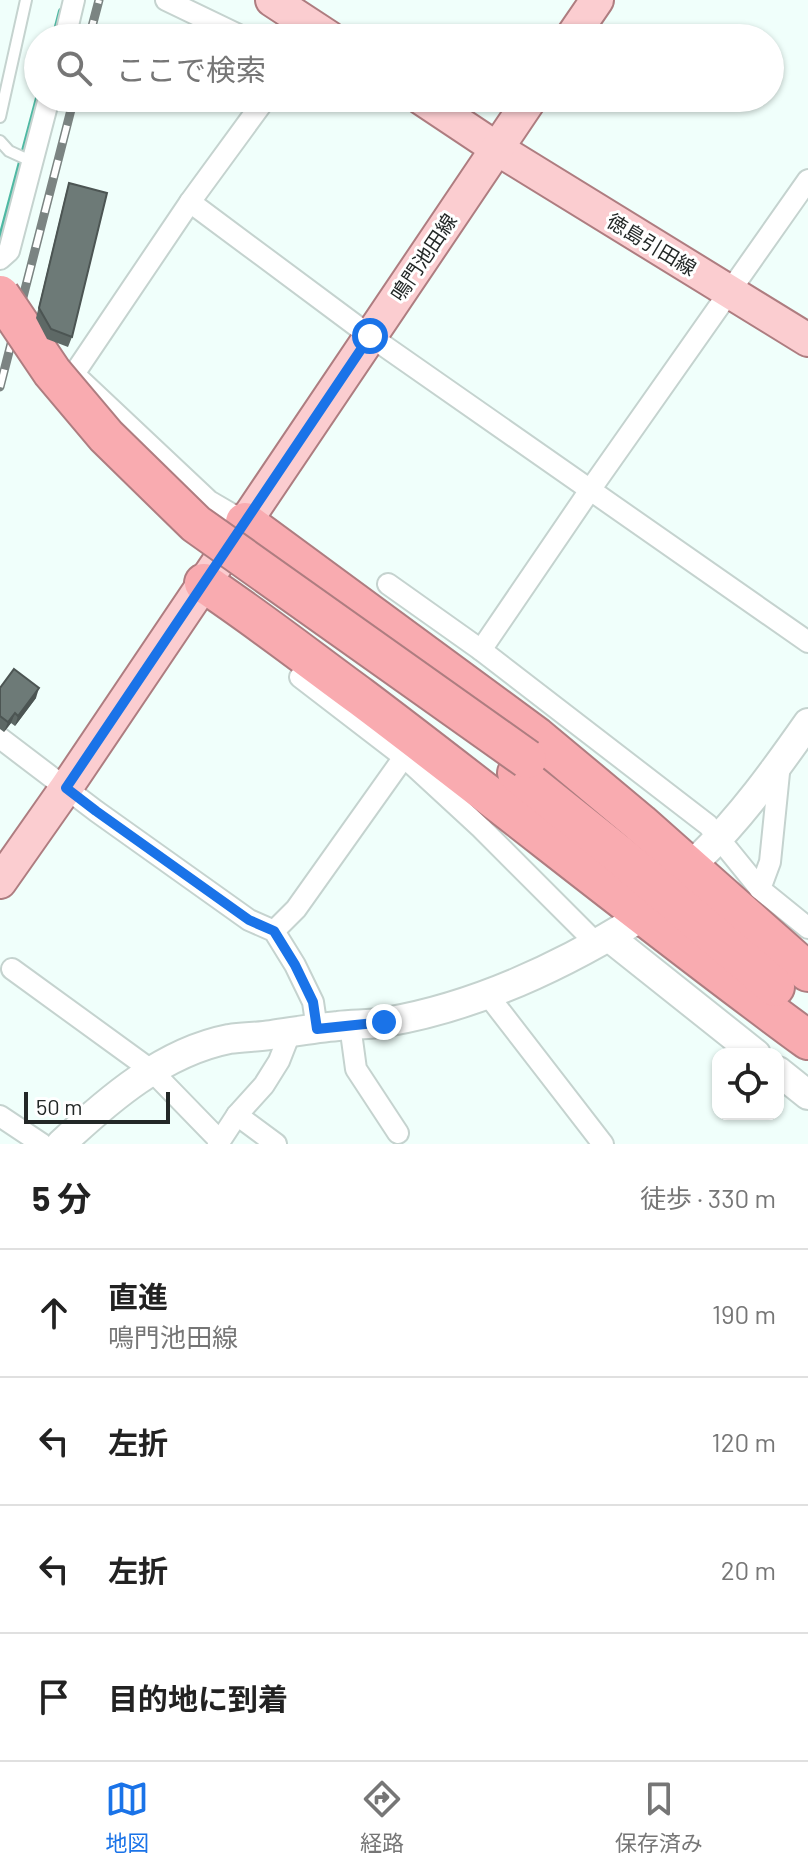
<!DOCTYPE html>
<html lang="ja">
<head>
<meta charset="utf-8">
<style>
	:root { --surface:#fff; --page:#f2f2f2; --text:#222; --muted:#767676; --line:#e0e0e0; --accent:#1a73e8 }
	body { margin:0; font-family:Barlow,"Noto Sans JP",sans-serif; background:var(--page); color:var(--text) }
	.controls { position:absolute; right:24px; bottom:24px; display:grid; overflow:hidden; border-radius:16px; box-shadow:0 2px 6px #0004 }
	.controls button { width:72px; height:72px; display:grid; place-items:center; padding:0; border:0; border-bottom:2px solid var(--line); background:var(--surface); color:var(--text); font:40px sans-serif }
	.scale { position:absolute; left:24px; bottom:20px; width:146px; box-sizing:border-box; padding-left:8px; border:4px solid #232827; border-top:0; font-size:22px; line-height:28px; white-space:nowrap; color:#232827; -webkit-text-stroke:6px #fff; paint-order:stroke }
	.stop { position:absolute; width:24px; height:24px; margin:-18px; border:6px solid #1a73e8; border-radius:50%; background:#fff }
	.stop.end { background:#1a73e8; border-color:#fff; box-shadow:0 2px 8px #0008 }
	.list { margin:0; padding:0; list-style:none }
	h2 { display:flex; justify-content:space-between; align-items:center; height:104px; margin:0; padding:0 32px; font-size:34px }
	h2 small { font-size:26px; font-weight:400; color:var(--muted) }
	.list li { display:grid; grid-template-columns:52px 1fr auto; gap:24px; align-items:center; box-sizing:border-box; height:128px; padding:0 32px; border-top:2px solid var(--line) }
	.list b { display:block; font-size:30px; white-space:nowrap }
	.list p { margin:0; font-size:26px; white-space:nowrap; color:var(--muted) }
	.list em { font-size:26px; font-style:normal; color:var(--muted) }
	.icon { flex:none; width:44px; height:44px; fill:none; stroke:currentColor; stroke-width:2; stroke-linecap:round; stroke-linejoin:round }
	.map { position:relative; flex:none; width:808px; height:1144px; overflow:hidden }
	.search { position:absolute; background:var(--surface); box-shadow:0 2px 6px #0004; left:24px; right:24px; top:24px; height:88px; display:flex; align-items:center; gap:20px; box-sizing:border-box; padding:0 28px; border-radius:44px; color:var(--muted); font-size:30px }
	.sheet { height:616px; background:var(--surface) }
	nav { display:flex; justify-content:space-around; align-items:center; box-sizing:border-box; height:112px; border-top:2px solid var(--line); background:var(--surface); font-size:22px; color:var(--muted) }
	nav a { display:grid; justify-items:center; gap:4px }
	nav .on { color:var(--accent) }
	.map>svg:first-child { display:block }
</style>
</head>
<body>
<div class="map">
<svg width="808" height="1144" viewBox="0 0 808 1144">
	<rect width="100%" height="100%" fill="#f0fffb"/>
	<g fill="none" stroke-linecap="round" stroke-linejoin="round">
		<g stroke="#4eb9a3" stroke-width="6">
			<polyline points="54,38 61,11"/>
			<polyline points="0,241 38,98"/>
		</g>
		<g stroke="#c5d3cf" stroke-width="14">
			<g id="lane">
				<polyline points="0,117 26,0"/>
				<polyline points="0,141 9,151 33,162"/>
			</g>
		</g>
		<g stroke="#c5d3cf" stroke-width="24">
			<g id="street">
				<polyline points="166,0 245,38"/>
				<polyline points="65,38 74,0"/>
				<polyline points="190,202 370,336 808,642"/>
				<polyline points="0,259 9,251 49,98"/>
				<polyline points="245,522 209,501 74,374 190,202 266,98"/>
				<polyline points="388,584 481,650 708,825 760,889"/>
				<polyline points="481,650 590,490 808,180"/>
				<polyline points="300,677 404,757 481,828 596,943"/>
				<polyline points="0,738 96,811 249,920 274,931 295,965 313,1002 317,1029"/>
				<polyline points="780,763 770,862 760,889 808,928"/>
				<polyline points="274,931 296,909 404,757"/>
				<polyline points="12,969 151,1070 220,1141"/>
				<polyline points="487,994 603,1144"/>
				<polyline points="350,1025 356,1069 398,1133"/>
				<polyline points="237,1115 276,1144"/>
				<polyline points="0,1116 42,1144"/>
				<polyline points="218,1144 237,1115 264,1085 279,1061 290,1033"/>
			</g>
		</g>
		<g stroke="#c5d3cf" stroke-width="32">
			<g id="secondary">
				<path d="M701,856c41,-40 74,-86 107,-133"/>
				<polyline points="609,937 756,1054"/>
				<polyline points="778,1071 808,1095"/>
				<path d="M61,1144c47,-44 102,-92 168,-105 14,-2 28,-2 42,-4 22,-3 44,-7 67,-9 16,-2 32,-1 48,-4 88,-15 172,-54 247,-100"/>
			</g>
		</g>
		<g stroke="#ae7d80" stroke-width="36">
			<g id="primary">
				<polyline points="272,0 330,38"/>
				<polyline points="571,38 597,0"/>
				<polyline points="421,98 496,148 808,340"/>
				<polyline points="0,882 66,788 531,98"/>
			</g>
		</g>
		<g stroke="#ae7d80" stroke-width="42">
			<g id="highway">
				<polyline points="245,522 537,737 640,823 808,972"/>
				<path d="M204,583c54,36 105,76 157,114 150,113 295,232 447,343"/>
				<polyline points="517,773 617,853 775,987"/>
			</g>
		</g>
		<use href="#lane" stroke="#fff" stroke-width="10"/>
		<use href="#street" stroke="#fff" stroke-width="20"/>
		<use href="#secondary" stroke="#fff" stroke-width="28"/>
		<use href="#primary" stroke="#fbcdd0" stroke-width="32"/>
		<use href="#highway" stroke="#f9abb0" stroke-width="38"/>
		<g stroke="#7b8482" stroke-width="9">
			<g id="rail">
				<polyline points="89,38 99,0"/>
				<polyline points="0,387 74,98"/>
			</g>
		</g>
		<use href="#rail" stroke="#fff" stroke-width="6" stroke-dasharray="18" stroke-linecap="butt"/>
		<g stroke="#ae7d80" stroke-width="42" stroke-linecap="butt">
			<polyline id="highway-bridge" points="0,295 52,372 106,436 196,524 527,759"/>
		</g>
		<use href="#highway-bridge" stroke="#f9abb0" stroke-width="38"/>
	</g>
	<g fill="#5e6966">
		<polygon points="69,183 72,337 68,347 47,339 36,318 66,193"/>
		<polygon points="0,688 36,698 15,726 11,723 4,732 0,729"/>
	</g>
	<g fill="#4c5553">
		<polygon points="39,688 36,698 15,726 18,716"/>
		<polygon points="15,713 11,723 4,732 8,722"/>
	</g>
	<g fill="#6d7a77" stroke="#4c5553" stroke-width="2">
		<polygon points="69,183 107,193 72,337 51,329 39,308"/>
		<polygon points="14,669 39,688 18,716 15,713 8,722 0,716 0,688"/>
	</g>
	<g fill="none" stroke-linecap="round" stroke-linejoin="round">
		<polyline stroke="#1a73e8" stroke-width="10" points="370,336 66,788 96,811 249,920 274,931 295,965 313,1002 317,1029 384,1022"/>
	</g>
	<g text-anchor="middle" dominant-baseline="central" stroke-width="6" stroke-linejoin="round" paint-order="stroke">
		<g font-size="20" fill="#232827" stroke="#fff">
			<text transform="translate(652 244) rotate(31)">徳島引田線</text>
			<text transform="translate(423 257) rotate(-56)">鳴門池田線</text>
		</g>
	</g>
</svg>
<div class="controls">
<button><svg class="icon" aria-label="locate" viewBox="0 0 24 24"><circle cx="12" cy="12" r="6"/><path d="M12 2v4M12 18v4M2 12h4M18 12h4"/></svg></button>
</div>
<div class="scale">50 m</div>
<div class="stop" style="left:370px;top:336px"></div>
<div class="stop end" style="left:384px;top:1022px"></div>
<div class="search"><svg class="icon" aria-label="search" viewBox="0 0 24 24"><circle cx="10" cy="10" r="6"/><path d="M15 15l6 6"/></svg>ここで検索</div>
</div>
<section class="sheet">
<h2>5 分<small>徒歩 · 330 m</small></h2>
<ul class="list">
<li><svg class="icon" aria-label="ahead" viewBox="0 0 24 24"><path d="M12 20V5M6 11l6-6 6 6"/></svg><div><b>直進</b><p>鳴門池田線</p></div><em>190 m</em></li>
<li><svg class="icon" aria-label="left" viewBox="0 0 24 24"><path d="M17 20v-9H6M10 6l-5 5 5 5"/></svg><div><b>左折</b></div><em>120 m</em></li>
<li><svg class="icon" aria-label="left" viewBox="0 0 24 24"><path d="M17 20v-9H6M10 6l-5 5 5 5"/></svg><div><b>左折</b></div><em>20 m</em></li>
<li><svg class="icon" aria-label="arrive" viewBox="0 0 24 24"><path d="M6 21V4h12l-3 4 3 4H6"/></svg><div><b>目的地に到着</b></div></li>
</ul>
</section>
<nav>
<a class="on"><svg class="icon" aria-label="map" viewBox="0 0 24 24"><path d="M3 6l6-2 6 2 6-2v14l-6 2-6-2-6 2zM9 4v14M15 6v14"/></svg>地図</a>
<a><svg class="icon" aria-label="directions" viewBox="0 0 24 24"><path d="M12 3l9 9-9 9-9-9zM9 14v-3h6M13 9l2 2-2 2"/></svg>経路</a>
<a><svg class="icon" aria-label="saved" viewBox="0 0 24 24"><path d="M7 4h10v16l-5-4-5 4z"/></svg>保存済み</a>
</nav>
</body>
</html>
